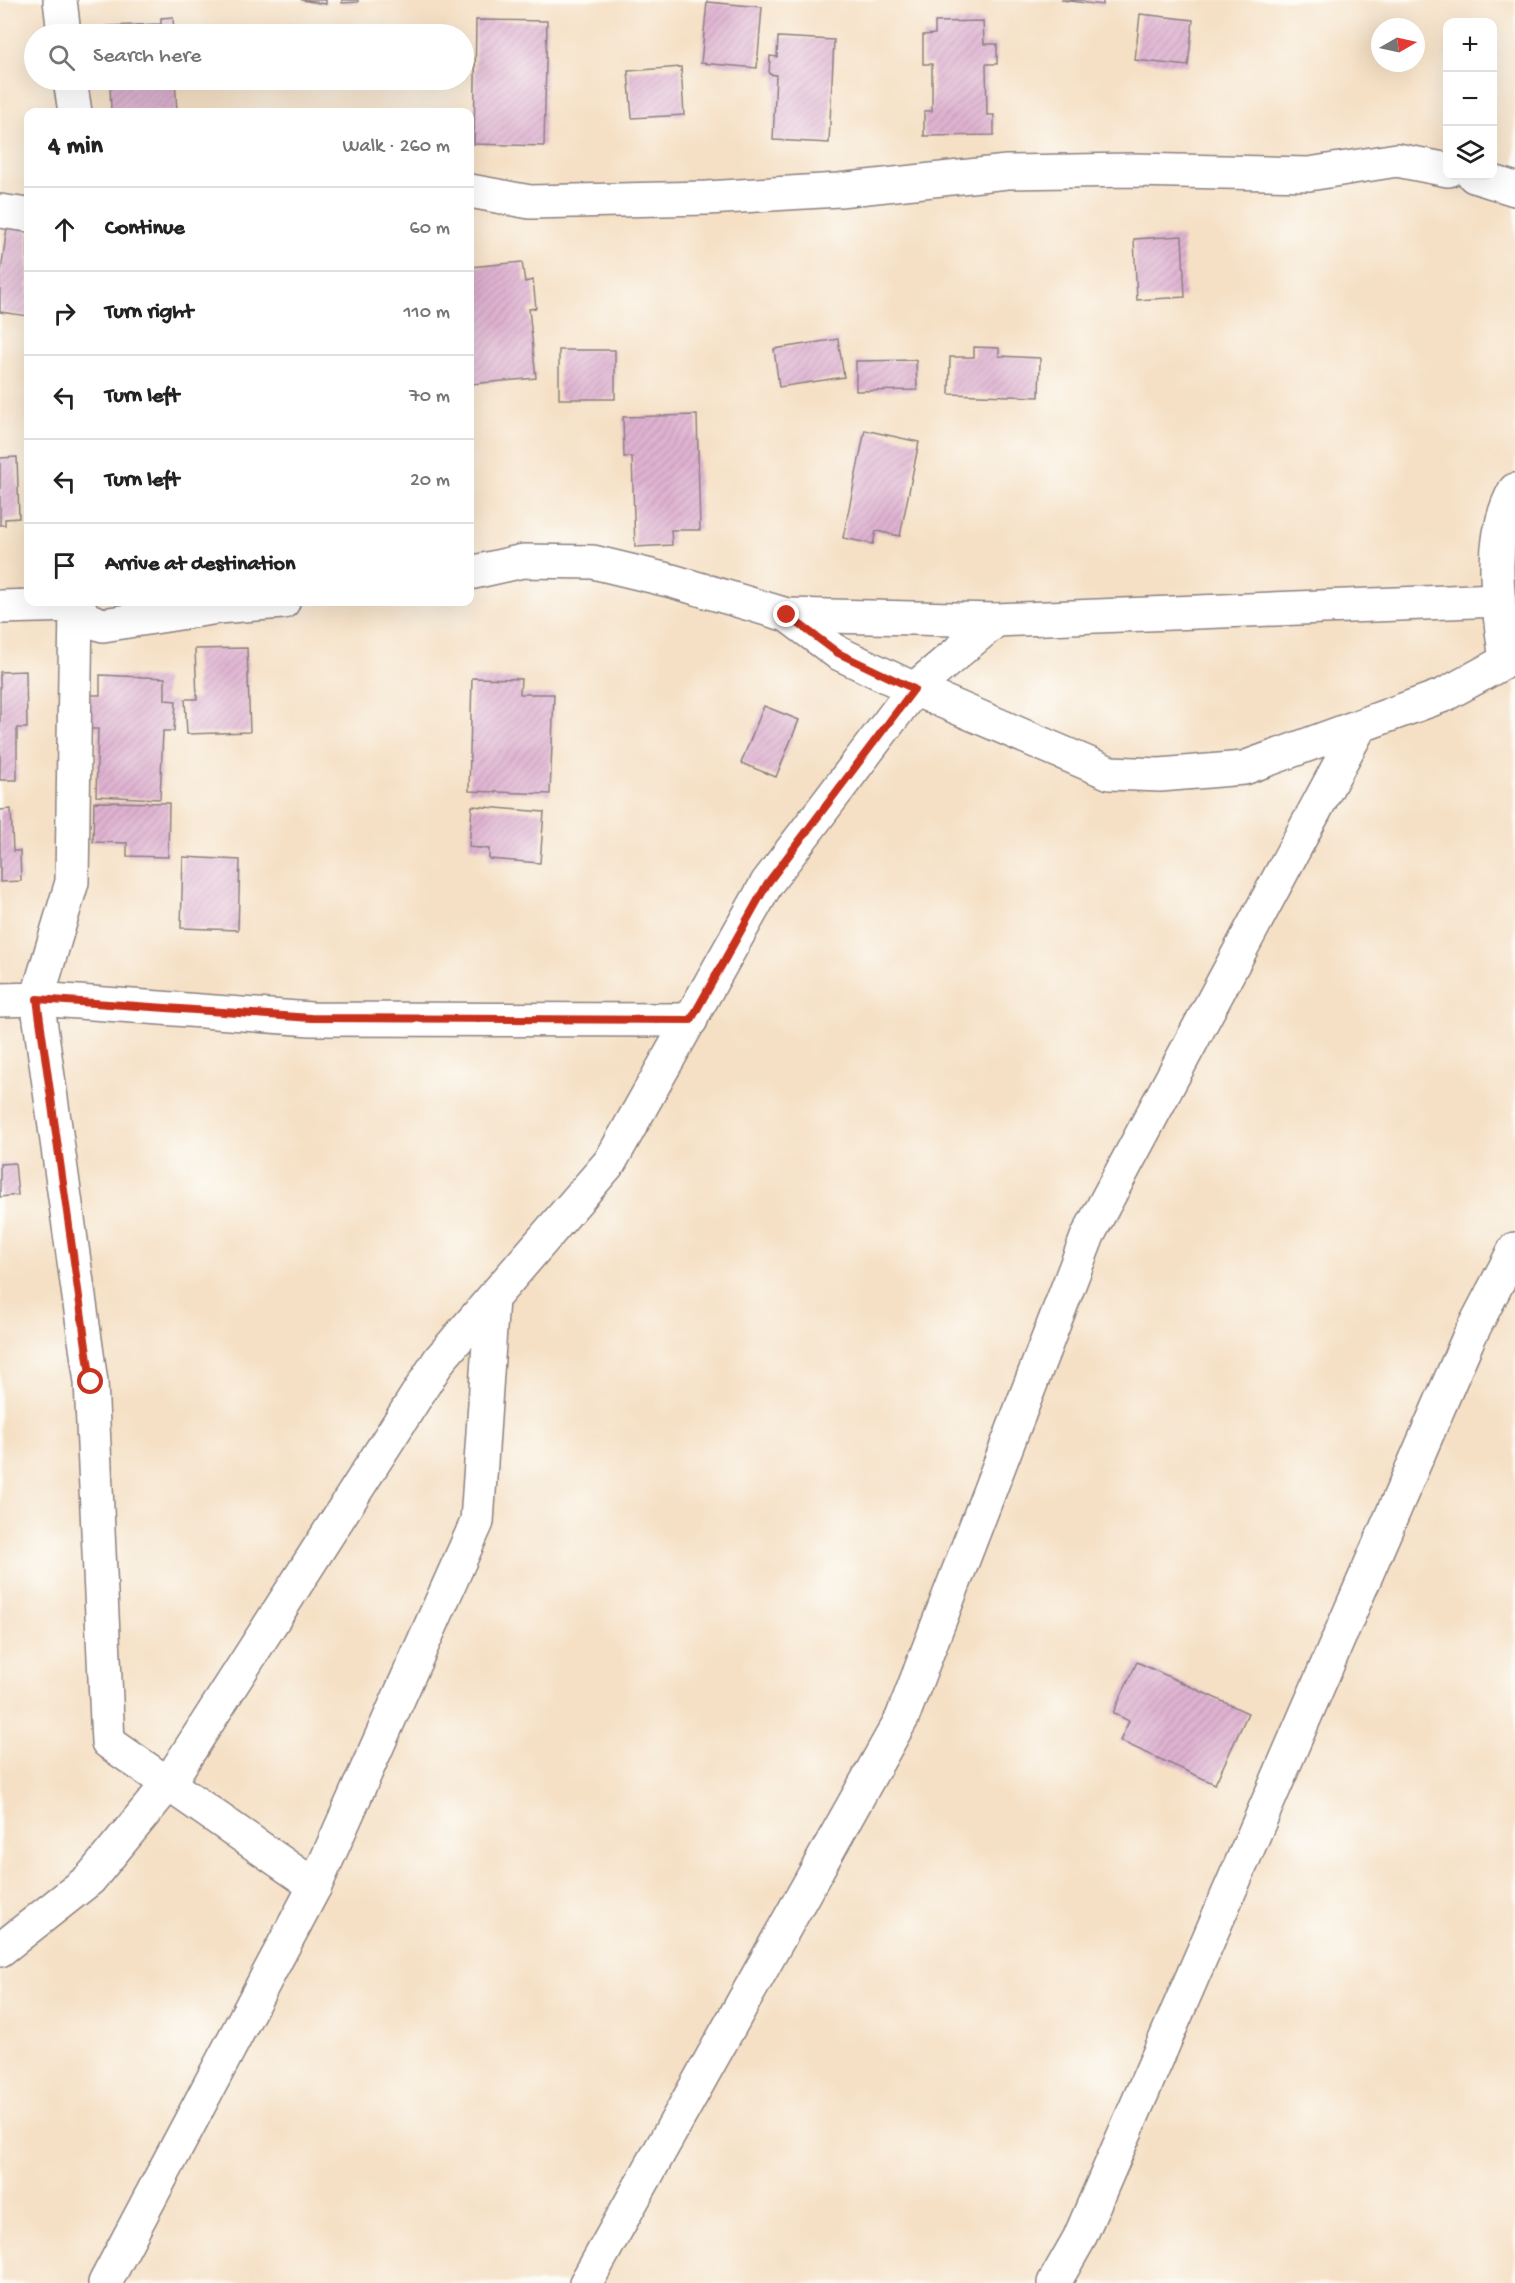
<!DOCTYPE html>
<html lang="en">
<head>
<meta charset="utf-8">
<style>
	:root { --surface:#fff; --page:#f6f6f6; --text:#222; --muted:#767676; --line:#e0e0e0 }
	body { margin:0; font-family:"Gochi Hand",sans-serif; background:var(--page); color:var(--text) }
	.controls { position:absolute; right:18px; top:18px; display:grid; overflow:hidden; border-radius:12px; box-shadow:0 6px 24px #0002 }
	.controls button { width:54px; height:54px; display:grid; place-items:center; padding:0; border:0; border-bottom:2px solid var(--line); background:var(--surface); color:var(--text); font:30px sans-serif }
	.compass { position:absolute; left:1371px; top:18px; width:54px; height:54px; border-radius:50%; background:var(--surface); box-shadow:0 6px 24px #0002; rotate:81deg }
	.stop { position:absolute; width:18px; height:18px; margin:-14px; border:4px solid #c8321e; border-radius:50%; background:#fff }
	.stop.end { background:#c8321e; border-color:#fff; box-shadow:0 2px 6px #0008 }
	.list { margin:0; padding:0; list-style:none }
	h2 { display:flex; justify-content:space-between; align-items:center; height:78px; margin:0; padding:0 24px; font-size:26px }
	h2 small { font-size:20px; font-weight:400; color:var(--muted) }
	.list li { display:grid; grid-template-columns:39px 1fr auto; gap:18px; align-items:center; box-sizing:border-box; height:84px; padding:0 24px; border-top:2px solid var(--line) }
	.list b { display:block; font-size:22px; white-space:nowrap }
	.list em { font-size:20px; font-style:normal; color:var(--muted) }
	.icon { flex:none; width:33px; height:33px; fill:none; stroke:currentColor; stroke-width:2; stroke-linecap:round; stroke-linejoin:round }
	.map { position:relative; flex:none; width:1515px; height:2283px; overflow:hidden }
	.search { position:absolute; background:var(--surface); box-shadow:0 6px 24px #0002; left:24px; top:24px; width:450px; height:66px; display:flex; align-items:center; gap:15px; box-sizing:border-box; padding:0 21px; border-radius:33px; color:var(--muted); font-size:22px }
	.panel { position:absolute; background:var(--surface); box-shadow:0 6px 24px #0002; left:24px; top:108px; width:450px; height:498px; border-radius:12px }
	.map>svg:first-child { display:block }
</style>
</head>
<body>
<div class="map">
<svg width="1515" height="2283" viewBox="0 0 1515 2283">
	<defs>
		<pattern id="building-hatch" width="6" height="6" patternUnits="userSpaceOnUse" patternTransform="scale(1.5)"><rect width="6" height="6" fill="#dfb2d1"/><path d="M-1 1l2-2M0 6l6-6M5 7l2-2" fill="none" stroke="#bf99b4"/></pattern>
	</defs>
	<rect width="100%" height="100%" fill="#fdfcf7"/>
	<filter id="ink" filterUnits="userSpaceOnUse"><feTurbulence type="fractalNoise" baseFrequency=".0167" numOctaves="2"/><feDisplacementMap in="SourceGraphic" scale="12" xChannelSelector="R" yChannelSelector="G"/><feConvolveMatrix kernelMatrix="1 2 1 2 8 2 1 2 1" color-interpolation-filters="sRGB"/></filter>
	<filter id="wash" filterUnits="userSpaceOnUse"><feTurbulence type="fractalNoise" baseFrequency=".008" numOctaves="4" result="noise"/><feDisplacementMap in="SourceGraphic" scale="24" xChannelSelector="R" yChannelSelector="G"/><feGaussianBlur stdDeviation="1.35" result="paint"/><feColorMatrix in="noise" values="0 0 0 0 0 0 0 0 0 0 0 0 0 0 0 0 0 1.4 0 .05"/><feComposite in="paint" operator="in"/></filter>
	<g filter="url(#wash)">
		<rect width="100%" height="100%" fill="#f5e0c5"/>
		<g id="blocks">
			<g fill="url(#building-hatch)">
				<polygon points="301,0 326,0 326,4"/>
				<polygon points="342,0 358,0 358,2 342,3"/>
				<polygon points="1061,0 1103,0 1103,5"/>
				<polygon points="707,2 762,7 757,68 701,63"/>
				<polygon points="1140,14 1193,20 1188,66 1135,60"/>
				<polygon points="173,17 174,34 108,34 108,26 161,24 161,18"/>
				<polygon points="476,20 547,21 544,146 474,144"/>
				<polygon points="983,21 984,44 997,44 997,64 986,64 987,115 994,115 994,135 924,136 924,111 932,111 932,64 923,64 923,35 935,34 935,22"/>
				<polygon points="778,37 834,40 829,143 773,140 776,75 769,74 770,56 777,57"/>
				<polygon points="681,67 684,115 632,118 628,71"/>
				<polygon points="110,80 175,80 177,112 111,112"/>
				<polygon points="8,220 28,223 28,316 0,312 0,279"/>
				<polygon points="1182,236 1185,297 1137,300 1134,239"/>
				<polygon points="522,262 525,282 533,280 536,308 529,309 536,378 471,384 470,267"/>
				<polygon points="838,339 844,377 779,387 774,349"/>
				<polygon points="974,347 999,348 999,356 1040,358 1039,397 949,394 950,357 974,357"/>
				<rect x="559" y="350" width="56" height="49"/>
				<polygon points="916,360 917,390 856,391 856,361"/>
				<polygon points="697,415 700,530 671,530 672,545 635,547 632,457 624,457 623,417"/>
				<polygon points="865,430 919,442 900,536 876,531 873,544 843,538"/>
				<polygon points="17,457 19,518 5,519 5,525 0,525 0,458"/>
				<polygon points="247,648 250,732 187,734 185,699 197,699 195,649"/>
				<polygon points="26,671 27,728 17,728 17,780 0,780 0,672"/>
				<polygon points="100,675 165,678 165,700 176,701 174,731 163,731 160,799 96,796 98,729 85,729 87,695 100,695"/>
				<polygon points="472,678 521,679 520,694 554,694 550,794 469,791"/>
				<polygon points="764,706 799,720 776,777 741,763"/>
				<polygon points="94,802 169,803 168,857 127,856 127,843 93,842"/>
				<polygon points="472,806 544,812 540,863 489,859 489,849 469,847"/>
				<polygon points="11,809 13,851 20,851 21,881 0,882 0,810"/>
				<polygon points="183,857 240,860 238,930 181,928"/>
				<polygon points="15,1163 18,1195 0,1197 0,1164"/>
				<polygon points="1137,1662 1248,1713 1215,1784 1120,1741 1129,1721 1113,1713"/>
			</g>
		</g>
	</g>
	<g filter="url(#ink)">
		<use href="#blocks" fill-opacity="0" stroke="#8c8180" stroke-width="1.5"/>
		<g fill="none" stroke-linecap="round" stroke-linejoin="round">
			<g stroke="#8c8180" stroke-width="36">
				<g id="street">
					<polyline points="60,0 64,34"/>
					<polyline points="70,80 75,112"/>
					<polyline points="1474,176 1515,189"/>
					<polyline points="470,191 530,202 707,198 839,190 1007,172 1133,170 1309,174 1397,160 1448,170"/>
					<polyline points="0,211 28,215"/>
					<polyline points="470,573 523,561 593,562 672,581 787,615 838,653 914,689 1110,773 1160,775 1244,768 1444,695 1515,656"/>
					<polyline points="75,602 86,619 103,625 218,607 283,602"/>
					<polyline points="0,607 76,605 72,882 37,999 0,1000"/>
					<polyline points="787,615 996,620"/>
					<path d="M1506,661c-7,-55 -20,-120 9,-171"/>
					<polyline points="315,1886 477,1522 492,1299"/>
					<polyline points="0,1950 90,1879 168,1784 440,1359 610,1162 767,883 914,689 996,620 1498,600"/>
					<polyline points="105,2283 315,1886 108,1742 91,1382 37,999 311,1019 691,1020"/>
					<polyline points="586,2283 902,1718 1088,1235 1359,728"/>
					<polyline points="1054,2283 1079,2239 1469,1337 1515,1249"/>
				</g>
			</g>
			<use href="#street" stroke="#fff" stroke-width="33"/>
		</g>
	</g>
	<g fill="none" stroke-linecap="round" stroke-linejoin="round" filter="url(#ink)">
		<polyline stroke="#c8321e" stroke-width="8" points="91,1382 37,999 311,1018 691,1020 767,884 914,689 838,653 787,615"/>
	</g>
</svg>
<div class="controls">
<button>+</button>
<button>−</button>
<button><svg class="icon" aria-label="layers" viewBox="0 0 24 24"><path d="M12 4l9 5-9 5-9-5zM3 14l9 5 9-5"/></svg></button>
</div>
<svg class="compass" viewBox="-18 -18 36 36"><path d="M0-13l5 13h-10z" fill="#e53935"/><path d="M0 13l5-13h-10z" fill="#767676"/></svg>
<div class="stop" style="left:91px;top:1382px"></div>
<div class="stop end" style="left:787px;top:615px"></div>
<div class="search"><svg class="icon" aria-label="search" viewBox="0 0 24 24"><circle cx="10" cy="10" r="6"/><path d="M15 15l6 6"/></svg>Search here</div>
<section class="panel">
<h2>4 min<small>Walk · 260 m</small></h2>
<ul class="list">
<li><svg class="icon" aria-label="ahead" viewBox="0 0 24 24"><path d="M12 20V5M6 11l6-6 6 6"/></svg><div><b>Continue</b></div><em>60 m</em></li>
<li><svg class="icon" aria-label="right" viewBox="0 0 24 24"><path d="M7 20v-9h11M14 6l5 5-5 5"/></svg><div><b>Turn right</b></div><em>110 m</em></li>
<li><svg class="icon" aria-label="left" viewBox="0 0 24 24"><path d="M17 20v-9H6M10 6l-5 5 5 5"/></svg><div><b>Turn left</b></div><em>70 m</em></li>
<li><svg class="icon" aria-label="left" viewBox="0 0 24 24"><path d="M17 20v-9H6M10 6l-5 5 5 5"/></svg><div><b>Turn left</b></div><em>20 m</em></li>
<li><svg class="icon" aria-label="arrive" viewBox="0 0 24 24"><path d="M6 21V4h12l-3 4 3 4H6"/></svg><div><b>Arrive at destination</b></div></li>
</ul>
</section>
</div>
</body>
</html>
